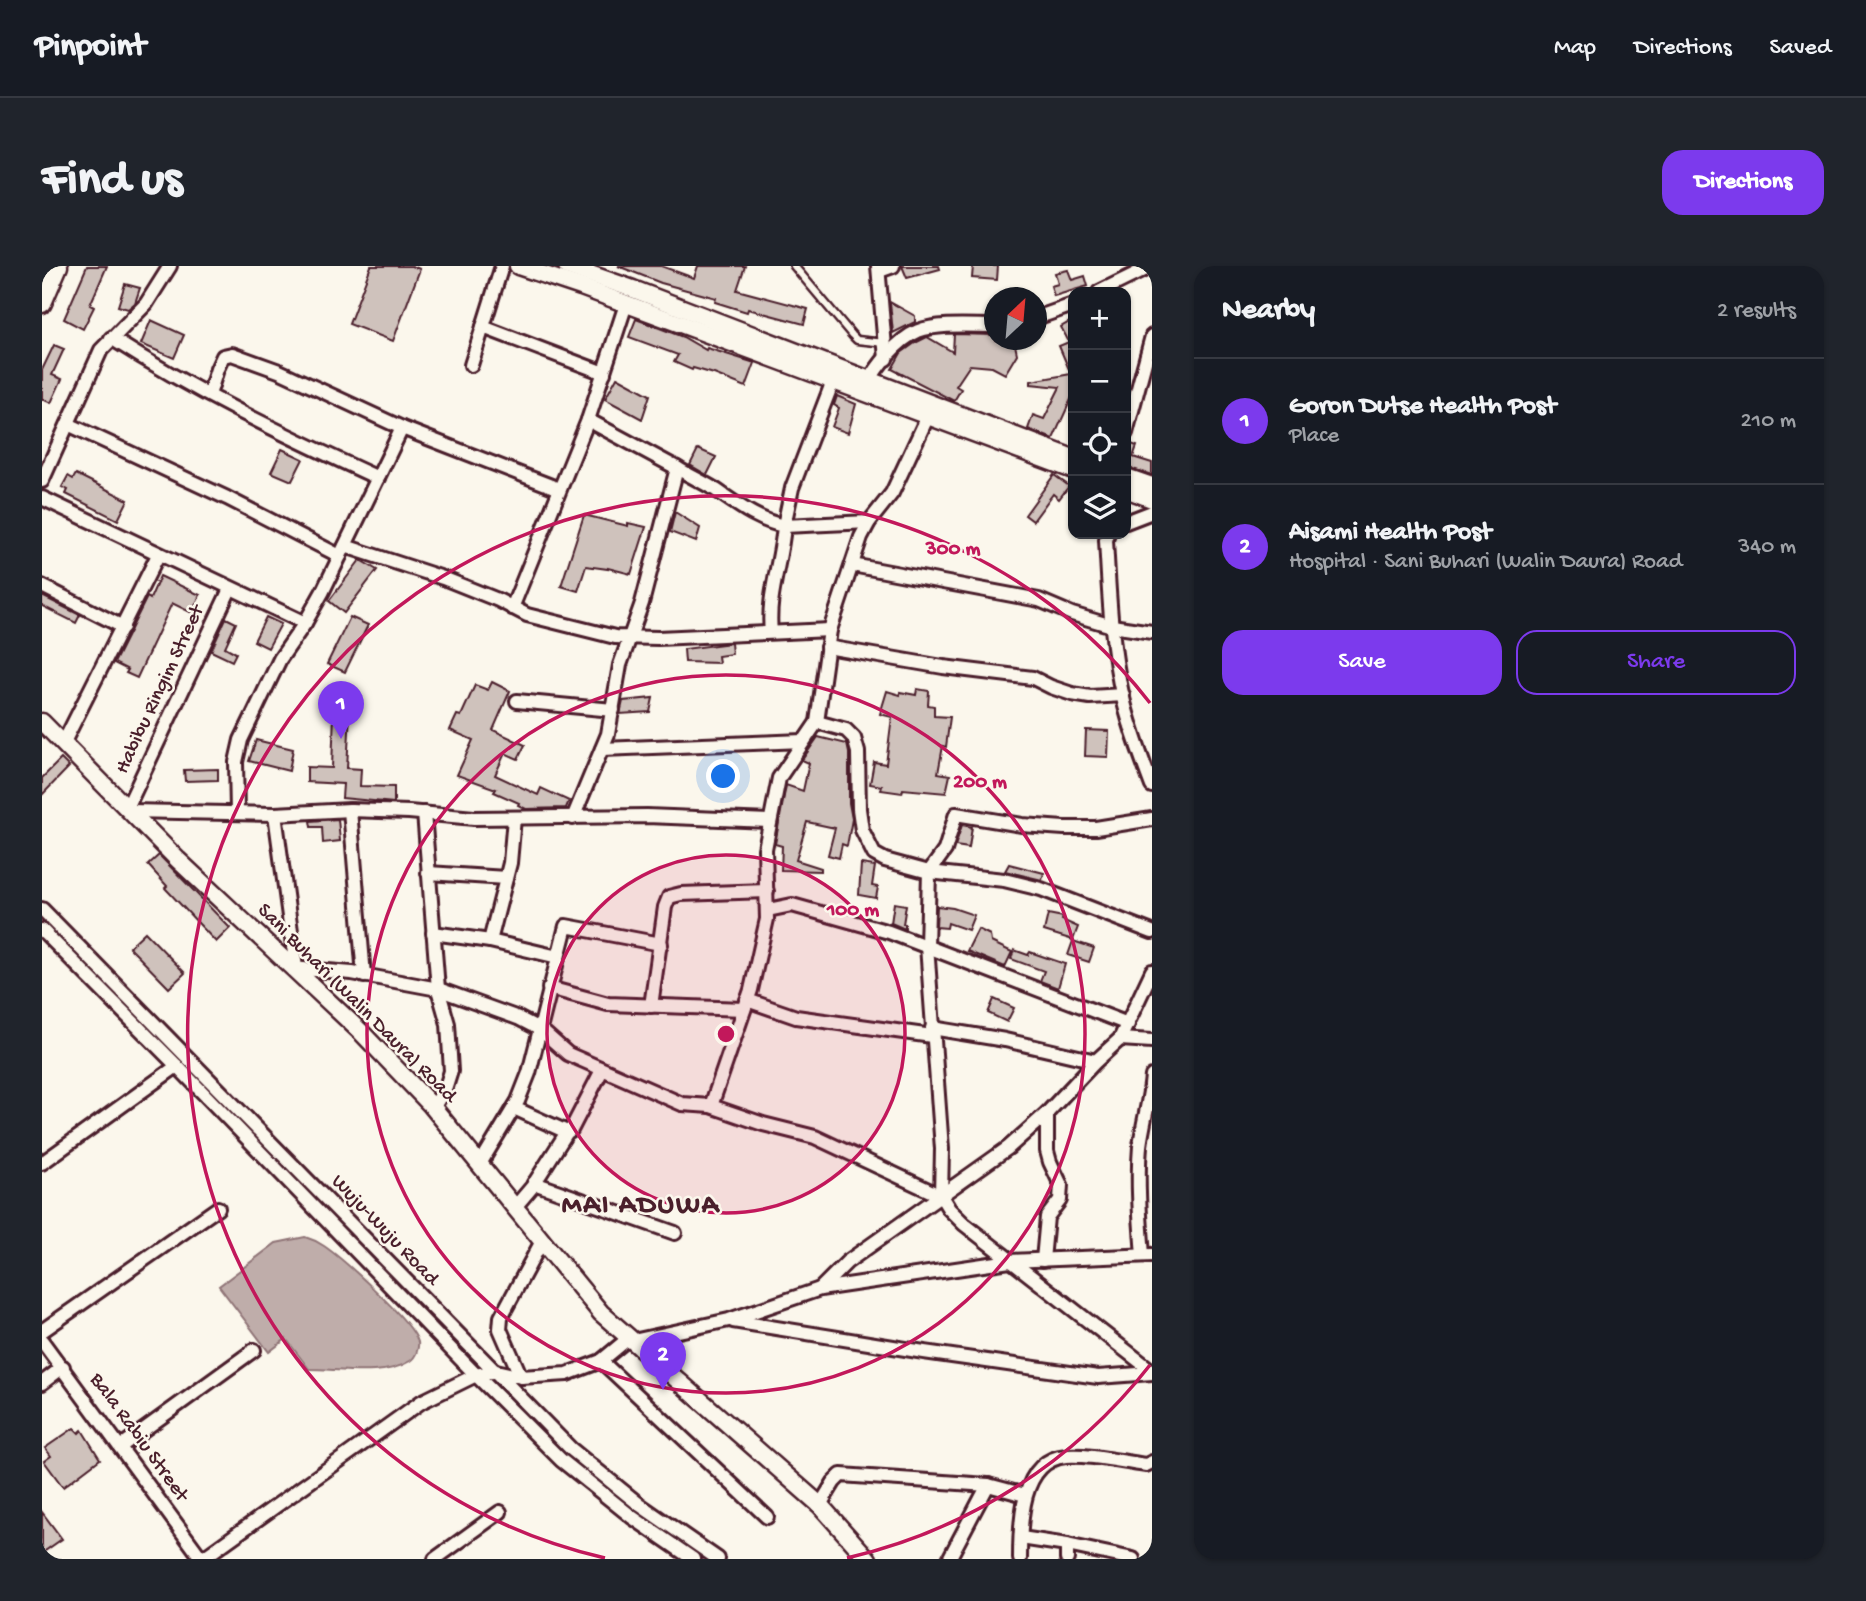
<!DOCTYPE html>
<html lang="en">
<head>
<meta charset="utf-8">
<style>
	:root { --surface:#171b24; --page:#20242c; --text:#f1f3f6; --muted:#9ea1a6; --line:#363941; --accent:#7c3aed }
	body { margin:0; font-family:"Gochi Hand",sans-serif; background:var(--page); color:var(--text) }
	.controls { position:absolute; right:21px; top:21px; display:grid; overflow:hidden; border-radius:14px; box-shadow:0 2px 5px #0004 }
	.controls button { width:63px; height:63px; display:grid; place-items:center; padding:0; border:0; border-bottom:2px solid var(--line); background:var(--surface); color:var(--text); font:35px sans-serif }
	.compass { position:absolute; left:942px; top:21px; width:63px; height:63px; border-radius:50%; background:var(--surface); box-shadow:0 2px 5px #0004; rotate:26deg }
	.you { position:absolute; left:682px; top:511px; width:24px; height:24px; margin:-18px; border:5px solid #fff; border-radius:50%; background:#1a73e8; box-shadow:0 0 0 10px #1a73e833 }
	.badge { display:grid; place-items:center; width:46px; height:46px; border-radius:50%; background:var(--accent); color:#fff; font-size:23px; font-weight:700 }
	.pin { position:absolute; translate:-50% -58px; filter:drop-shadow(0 2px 4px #0008) }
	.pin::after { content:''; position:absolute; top:37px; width:24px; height:21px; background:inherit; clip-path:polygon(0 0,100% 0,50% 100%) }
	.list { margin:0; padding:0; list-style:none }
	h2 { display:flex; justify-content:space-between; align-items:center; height:91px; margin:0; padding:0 28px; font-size:30px }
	h2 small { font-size:23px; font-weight:400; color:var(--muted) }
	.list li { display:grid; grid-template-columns:46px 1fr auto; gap:21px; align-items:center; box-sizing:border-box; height:126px; padding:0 28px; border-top:2px solid var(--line) }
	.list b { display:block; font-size:26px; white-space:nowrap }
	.list p { margin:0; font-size:23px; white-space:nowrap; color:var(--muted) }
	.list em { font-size:23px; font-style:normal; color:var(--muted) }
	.actions { display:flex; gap:14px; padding:21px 28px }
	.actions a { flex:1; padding:16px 0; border:2px solid var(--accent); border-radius:21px; text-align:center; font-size:24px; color:var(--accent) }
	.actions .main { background:var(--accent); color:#fff }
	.icon { flex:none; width:38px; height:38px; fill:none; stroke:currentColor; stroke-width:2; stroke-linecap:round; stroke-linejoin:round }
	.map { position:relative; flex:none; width:1110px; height:1293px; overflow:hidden; border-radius:21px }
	header { display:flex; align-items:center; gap:42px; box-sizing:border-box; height:98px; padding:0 35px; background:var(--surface); border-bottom:2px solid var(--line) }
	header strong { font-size:33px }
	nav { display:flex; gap:38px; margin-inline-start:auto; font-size:24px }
	.intro { display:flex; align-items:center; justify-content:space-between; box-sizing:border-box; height:168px; padding:0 42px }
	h1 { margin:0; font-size:49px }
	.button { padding:18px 32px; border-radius:21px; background:var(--accent); color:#fff; font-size:24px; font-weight:700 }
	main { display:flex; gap:42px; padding:0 42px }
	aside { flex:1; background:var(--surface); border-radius:21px; box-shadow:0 2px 5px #0004 }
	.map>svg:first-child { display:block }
</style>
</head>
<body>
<header>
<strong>Pinpoint</strong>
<nav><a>Map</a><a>Directions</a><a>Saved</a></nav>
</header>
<div class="intro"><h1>Find us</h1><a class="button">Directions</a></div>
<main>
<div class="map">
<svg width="1110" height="1293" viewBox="0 0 1110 1293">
	<rect width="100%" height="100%" fill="#fbf7ec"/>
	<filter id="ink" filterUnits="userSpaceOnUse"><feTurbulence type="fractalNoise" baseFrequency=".0143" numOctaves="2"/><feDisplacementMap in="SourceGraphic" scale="14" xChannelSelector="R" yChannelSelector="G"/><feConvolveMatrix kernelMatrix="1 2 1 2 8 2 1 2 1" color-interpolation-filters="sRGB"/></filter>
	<g filter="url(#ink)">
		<path fill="#bfadaa" stroke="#907477" stroke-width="2" d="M263,971c7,2 13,5 19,9 19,13 89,76 94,96 1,6 -2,15 -8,19 -27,17 -71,8 -101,8l-23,-30 -17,13 -50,-66 57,-43z"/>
		<g fill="#cfc2bc" stroke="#4a1f2b" stroke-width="2">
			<polygon points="45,0 65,0 48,39 52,41 41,63 22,53"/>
			<polygon points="329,0 370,0 378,3 351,75 307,58"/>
			<polygon points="576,0 619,0 652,12 656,0 703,0 695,24 766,43 762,58 706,43 705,46 673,36 674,32 619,17"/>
			<polygon points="860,0 897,0 898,3 865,12"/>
			<polygon points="931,0 956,0 955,14 930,12"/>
			<polygon points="1026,4 1030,14 1043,10 1046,20 1012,30 1009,20 1016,18 1013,7"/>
			<polygon points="83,18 98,22 93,37 86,43 76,40"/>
			<polygon points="848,36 873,50 873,56 851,67"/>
			<polygon points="594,53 641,71 664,84 665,82 713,97 704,121 672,108 651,102 650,104 632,96 636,89 587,71"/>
			<polygon points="109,54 142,69 132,92 99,78"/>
			<polygon points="1031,54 1031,129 1011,173 986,163 991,149 1002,153 1018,121 989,118 989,115 1029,108 1017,80 1027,76 1019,61"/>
			<polygon points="912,68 953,69 953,74 972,74 975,88 963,108 950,101 928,99 914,120 919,123 912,135 850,103 859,87 873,77 885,71 911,86"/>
			<polygon points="12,79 22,83 10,109 20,113 9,137 0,133 0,104"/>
			<polygon points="575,111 608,129 600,153 563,133"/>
			<polygon points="795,130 814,138 806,167 790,161 797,142 792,139"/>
			<polygon points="1084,176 1095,180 1091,191 1110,197 1110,209 1084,201"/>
			<polygon points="240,183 261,193 250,215 229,206"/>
			<polygon points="656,183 674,191 665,209 648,199"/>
			<polygon points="34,208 86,234 76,254 24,228 26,224 20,221 26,210 31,213"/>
			<polygon points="1012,209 1027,220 1017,233 1011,228 991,255 983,249"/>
			<polygon points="633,246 658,262 654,276 628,266"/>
			<polygon points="542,249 586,260 586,257 604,261 589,308 566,302 566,303 544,300 536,325 519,320"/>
			<polygon points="318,294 335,304 302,347 287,335"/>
			<polygon points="118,310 158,329 150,347 130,337 95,412 84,407 86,404 72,397 105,331 108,333"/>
			<polygon points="0,330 38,349 34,357 0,340"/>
			<polygon points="224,351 239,358 226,382 212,375"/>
			<polygon points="308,351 326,359 303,406 285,398"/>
			<polygon points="184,352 194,357 183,381 194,387 190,395 169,385"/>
			<polygon points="689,377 690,388 676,390 677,397 643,396 642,383"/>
			<polygon points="450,416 468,425 451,464 483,479 476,493 463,487 453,509 496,529 499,522 527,535 524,542 484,543 476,539 477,537 452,526 454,523 415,509 431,474 408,464 415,449 419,450 433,419 446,424"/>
			<polygon points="875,423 887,425 886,439 892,440 892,450 908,451 904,481 901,480 896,507 908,509 904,527 861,523 860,527 839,524 840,520 828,518 832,496 844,498 850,451 838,448 845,425 858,429 858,426 874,429"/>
			<polygon points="611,432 608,446 578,448 581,435"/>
			<polygon points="292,447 308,447 305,502 319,503 318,520 352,521 352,537 300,532 301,518 265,516 265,501 290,502"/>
			<polygon points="1044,464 1067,465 1066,491 1043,490"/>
			<polygon points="776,471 805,478 807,487 807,537 810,553 805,580 800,578 797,592 786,589 793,562 765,556 754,594 779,602 779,605 739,604 740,580 733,578 744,519 761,525 767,497 760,494"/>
			<polygon points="214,474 251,483 247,505 207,495"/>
			<polygon points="19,493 27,501 0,529 0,512"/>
			<polygon points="176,503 176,514 143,515 142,504"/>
			<polygon points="296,553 298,575 281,577 280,561 269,561 268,555"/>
			<polygon points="920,559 930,561 927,582 913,580"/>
			<polygon points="117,589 188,662 174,676 123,622 125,620 106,599"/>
			<polygon points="819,598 833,600 830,620 836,621 834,632 817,629"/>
			<polygon points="967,598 1002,607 1000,614 963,605"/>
			<polygon points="852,637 864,639 861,658 863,658 863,663 849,657"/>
			<polygon points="895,640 911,642 932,649 926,664 906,657 905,662 894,661"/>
			<polygon points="1006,648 1021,651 1020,654 1036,661 1031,674 1002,665"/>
			<polygon points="936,663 948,669 949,676 970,686 963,701 925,685"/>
			<polygon points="103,666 143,707 127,722 87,681"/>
			<polygon points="1031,675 1052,682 1047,696 1026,689"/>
			<polygon points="972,684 986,689 988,686 1023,698 1016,722 998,715 1002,705 969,693"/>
			<polygon points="952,733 972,742 965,756 946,747"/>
			<polygon points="32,1162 37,1167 40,1164 58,1193 21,1221 2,1195 9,1190 3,1182"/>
			<polygon points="0,1246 20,1273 0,1287"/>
		</g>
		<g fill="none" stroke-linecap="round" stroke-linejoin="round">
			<g stroke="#4a1f2b" stroke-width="11">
				<polyline id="service" points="752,0 810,69 815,74 843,77"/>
			</g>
			<g stroke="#4a1f2b" stroke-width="18">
				<g id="minor">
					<polyline points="836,0 844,93"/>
					<polyline points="837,5 851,0"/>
					<polyline points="1057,26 1110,0"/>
					<polyline points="994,52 1031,39"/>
					<polyline points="441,61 562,107"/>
					<path d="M69,72c84,54 175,98 267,140"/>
					<polyline points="429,99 460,0"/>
					<polyline points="791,115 750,222 742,260 827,256"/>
					<path d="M824,120c11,-20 31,-46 52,-55 21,-8 54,-5 76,-5"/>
					<polyline points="167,129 175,103 181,90 190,88 237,105 360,162 517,223"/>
					<polyline points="26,158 185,232 298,290"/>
					<polyline points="1084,167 1110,70"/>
					<path d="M635,202c13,8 26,14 39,22 22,15 41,30 68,36 -3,37 -17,70 -13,106"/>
					<polyline points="0,215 59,84 104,38 128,0"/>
					<polyline points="0,232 263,357"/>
					<polyline points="1084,256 1110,246"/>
					<path d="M1066,268l-2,6c3,52 5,107 17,158 7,30 18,59 29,88"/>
					<polyline points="303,280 401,312 456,334 485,349 573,371 616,372 788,364"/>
					<polyline points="810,299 997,334 1030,348 1070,360 1110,366"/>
					<polyline points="0,320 81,361"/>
					<polyline points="470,342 546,154 584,38"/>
					<polyline points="785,381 901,401 991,412 1009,421 1030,428 1048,431 1081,429"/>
					<polyline points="475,435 571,444"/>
					<polyline points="775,456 804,464 812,472 816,486 817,543 820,564 832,588 843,594 887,606 962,614 999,623 1110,666"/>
					<polyline points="21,478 116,289"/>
					<polyline points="560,483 761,475"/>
					<polyline points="85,542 188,323"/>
					<polyline points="308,544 322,710"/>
					<polyline points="88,545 233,548 308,544 367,546 432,552 605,550 727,555"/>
					<polyline points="195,546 194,496 199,474 238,393 263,357 281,325 360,162"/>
					<polyline points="382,547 396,723 406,758 409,805 404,821 391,842"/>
					<polyline points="233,548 254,702"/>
					<polyline points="531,552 566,468 578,399 600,337 635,202 546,154"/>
					<polyline points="1110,553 1054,562 1022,562 980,559 914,548 903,584 887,606 885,680 900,883 899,930 907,943 922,958 1110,1105"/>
					<polyline points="386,607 464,612"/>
					<polyline points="0,643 529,1183 598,1239 676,1293"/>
					<polyline points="726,644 750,639 847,666 1086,758"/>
					<polyline points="0,664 135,800 434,1109 519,1194 590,1251 651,1293"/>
					<polyline points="391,667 448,675 516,691"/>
					<polyline points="448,675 468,597 472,552"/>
					<polyline points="249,702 310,707 396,723 476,752 499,764 526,788 640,838 669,840 721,858 773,871 899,930"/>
					<polyline points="507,722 566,738 702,743"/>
					<polyline points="705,734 754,751 890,770"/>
					<polyline points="609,740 623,641 627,631 639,628 725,625"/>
					<polyline points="890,762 963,774 1054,795"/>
					<polyline points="1078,773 1110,775"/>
					<polyline points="669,840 709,724 725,653 723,583 737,512 775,456 788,364 819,271 827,256 850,227 886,150"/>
					<polyline points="472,842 525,866 529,864 560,804"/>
					<polyline points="0,897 135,800"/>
					<polyline points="438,898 476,835 487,807 524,660 619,678"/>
					<polyline points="492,917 633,967"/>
					<polyline points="473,941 490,921 525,866"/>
					<path d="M1101,989c-3,-36 -6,-73 -3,-109 3,-24 10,-46 12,-70"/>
					<polyline points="1001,994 1005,951 1018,934 1019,919 1008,896 1005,885 1005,847"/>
					<polyline points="778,1023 805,996 966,882 1005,847 1054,795 1078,773 1110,705"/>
					<polyline points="691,1055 882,1086 1056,1111 1110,1107"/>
					<polyline points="0,1065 176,942"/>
					<polyline points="0,1075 160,1293"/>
					<polyline points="591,1075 687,1054 778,1023 968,995 1110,989"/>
					<polyline points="559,1095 725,1251"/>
					<polyline points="479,1111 458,1063 459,1051 500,975"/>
					<polyline points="0,1117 21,1101"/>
					<polyline points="78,1181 212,1084"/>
					<polyline points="778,1239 792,1216 799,1209 946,1219 983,1229"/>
					<polyline points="979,1272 1025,1279 1091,1293"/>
					<polyline points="160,1293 379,1136 434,1109 454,1105 479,1111 525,1108 559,1095 588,1071"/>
					<polyline points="393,1293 458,1246"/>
					<polyline points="907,1293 946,1219"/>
					<path d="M978,1293c0,-34 0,-99 46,-103 25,-2 55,6 80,9l6,-3"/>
					<polyline points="1025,1293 1025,1279"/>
				</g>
			</g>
			<g stroke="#4a1f2b" stroke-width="21">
				<g id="tertiary">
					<polyline points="476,0 539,21 1031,204"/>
					<polyline points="525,0 591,23 1031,192"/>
					<polyline points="1084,211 1110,220"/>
					<polyline points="1084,223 1110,233"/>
					<polyline points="0,456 136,594 319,766 389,839 559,1047 778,1239 826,1293"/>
				</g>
			</g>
			<g stroke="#4a1f2b" stroke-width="23">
				<g id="secondary">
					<polyline points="0,1 0,0"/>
					<polyline points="0,37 16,0"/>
				</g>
			</g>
			<use href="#service" stroke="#fbf7ec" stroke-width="6"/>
			<use href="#minor" stroke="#fbf7ec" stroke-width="12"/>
			<use href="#tertiary" stroke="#fbf7ec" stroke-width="16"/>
			<use href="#secondary" stroke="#fbf7ec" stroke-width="18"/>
		</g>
	</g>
	<circle cx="684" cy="768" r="179" fill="#c2185b" fill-opacity=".12"/>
	<g fill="none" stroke="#c2185b" stroke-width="3.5">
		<circle cx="684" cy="768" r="179"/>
		<circle cx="684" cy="768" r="359"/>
		<path d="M1108 1099A538 538 0 0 1 805 1292M563 1292A538 538 0 1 1 1108 437"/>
	</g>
	<g text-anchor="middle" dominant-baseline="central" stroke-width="5" stroke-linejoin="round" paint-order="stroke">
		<g font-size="21" fill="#4a1f2b" stroke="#fbf7ec">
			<text transform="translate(119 424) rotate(-65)">Habibu Ringim Street</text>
			<text transform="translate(314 738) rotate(45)">Sani Buhari (Walin Daura) Road</text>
			<text transform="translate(342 965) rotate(46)">Wuju-Wuju Road</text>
			<text transform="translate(96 1172) rotate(54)">Bala Rabiu Street</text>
		</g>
		<g font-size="28" font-weight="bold" letter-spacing="2" fill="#4a1f2b" stroke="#fbf7ec">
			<text x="599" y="940">MAI ADUWA</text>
		</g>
	</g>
	<circle cx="684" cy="768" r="10" fill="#c2185b" stroke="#fbf7ec" stroke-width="3.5"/>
	<g font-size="21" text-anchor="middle" font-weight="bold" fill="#c2185b" stroke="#fbf7ec" stroke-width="5" stroke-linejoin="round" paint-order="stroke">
		<text x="911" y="288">300 m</text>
		<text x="938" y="521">200 m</text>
		<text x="811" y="649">100 m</text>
	</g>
</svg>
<div class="controls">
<button>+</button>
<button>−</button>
<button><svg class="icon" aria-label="locate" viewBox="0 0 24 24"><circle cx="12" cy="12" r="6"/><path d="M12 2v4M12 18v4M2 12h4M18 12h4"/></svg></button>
<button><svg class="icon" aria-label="layers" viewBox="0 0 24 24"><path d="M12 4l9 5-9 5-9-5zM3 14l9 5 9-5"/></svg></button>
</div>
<svg class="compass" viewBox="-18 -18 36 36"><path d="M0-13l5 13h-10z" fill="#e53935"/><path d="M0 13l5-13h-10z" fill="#9ea1a6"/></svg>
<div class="you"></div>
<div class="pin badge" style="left:299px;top:473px">1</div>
<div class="pin badge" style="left:621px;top:1124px">2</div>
</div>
<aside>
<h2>Nearby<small>2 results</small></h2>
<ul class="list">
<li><span class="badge">1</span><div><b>Goron Dutse Health Post</b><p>Place</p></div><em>210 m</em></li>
<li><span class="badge">2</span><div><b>Aisami Health Post</b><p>Hospital · Sani Buhari (Walin Daura) Road</p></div><em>340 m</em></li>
</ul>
<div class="actions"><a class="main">Save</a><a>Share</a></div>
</aside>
</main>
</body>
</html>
